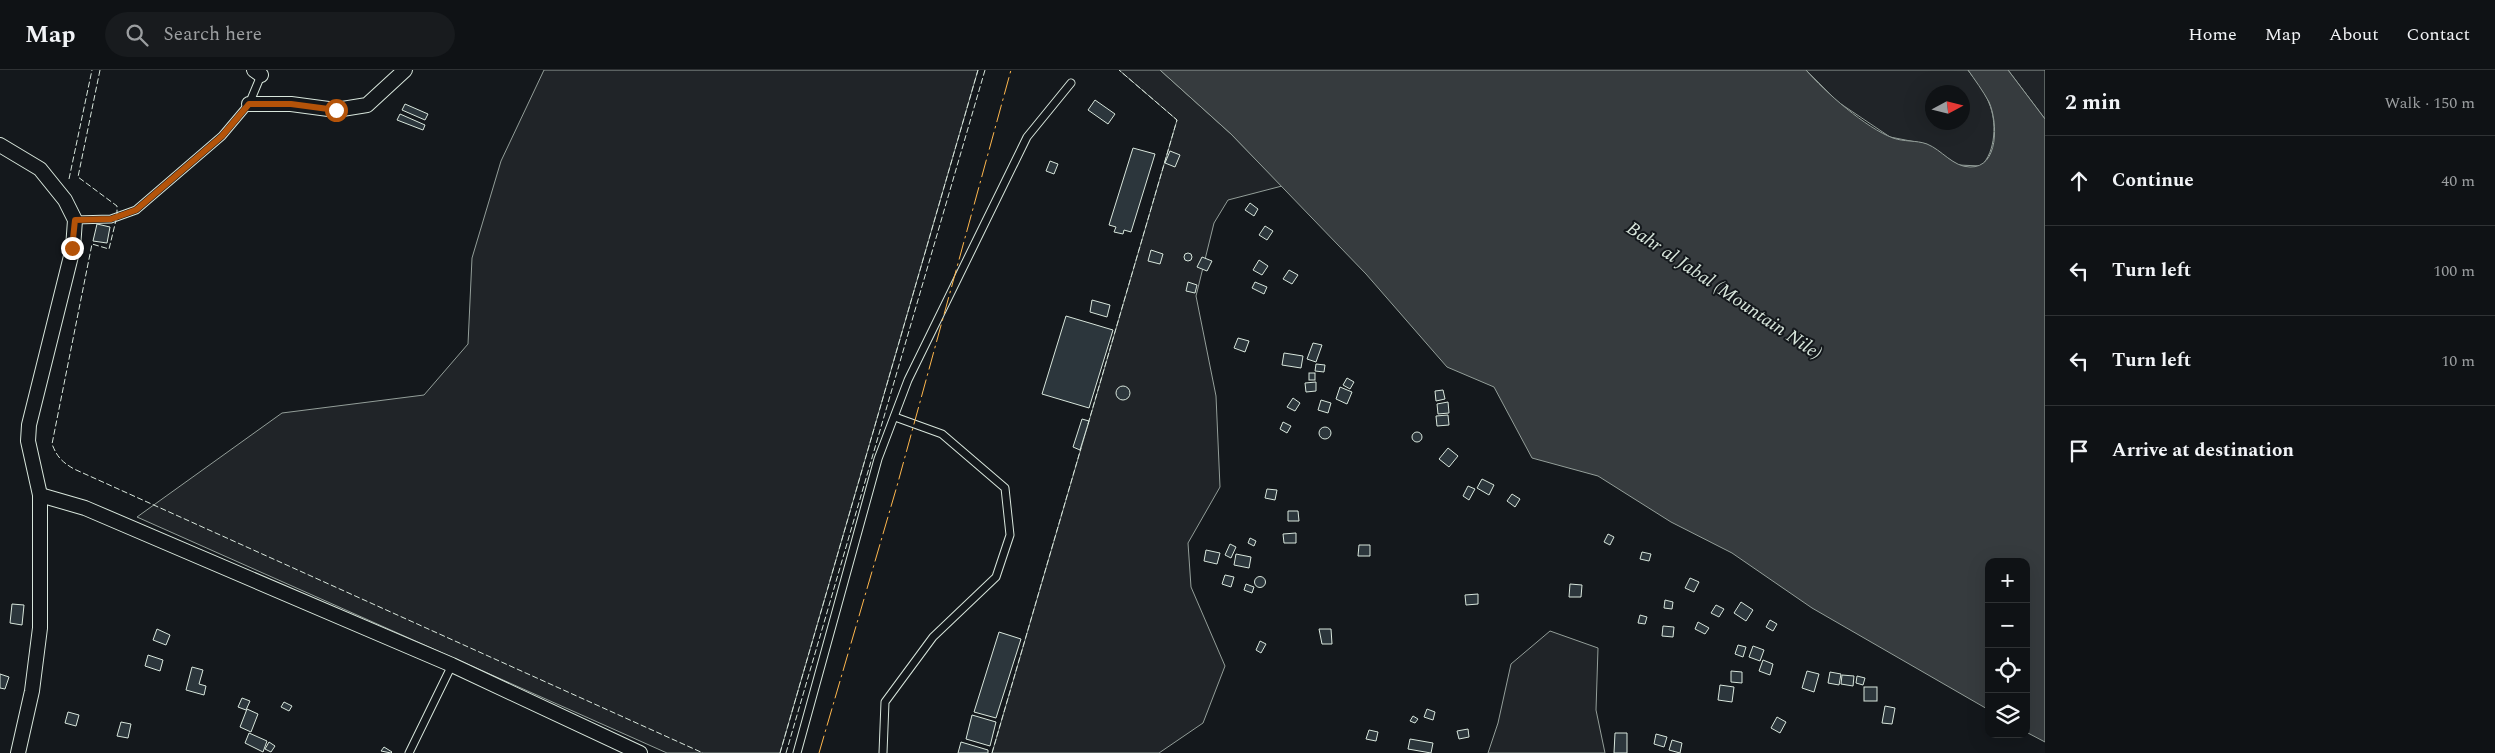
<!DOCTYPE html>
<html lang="en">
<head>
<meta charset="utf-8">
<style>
	:root { --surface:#0f1215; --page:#181b1e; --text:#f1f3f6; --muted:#9b9ea0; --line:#2f3234 }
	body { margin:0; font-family:Spectral,serif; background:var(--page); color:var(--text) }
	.controls { position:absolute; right:15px; bottom:15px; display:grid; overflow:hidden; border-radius:10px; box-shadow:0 5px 20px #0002 }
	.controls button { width:45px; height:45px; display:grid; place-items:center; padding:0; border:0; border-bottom:1px solid var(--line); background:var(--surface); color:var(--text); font:25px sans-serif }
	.compass { position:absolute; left:1925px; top:15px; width:45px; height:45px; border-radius:50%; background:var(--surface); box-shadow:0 5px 20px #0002; rotate:83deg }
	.stop { position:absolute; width:15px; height:15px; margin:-11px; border:4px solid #b45309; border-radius:50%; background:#fff }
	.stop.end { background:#b45309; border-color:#fff; box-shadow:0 1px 5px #0008 }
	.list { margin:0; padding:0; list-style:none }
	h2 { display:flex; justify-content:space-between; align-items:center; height:65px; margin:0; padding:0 20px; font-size:21px }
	h2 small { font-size:16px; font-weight:400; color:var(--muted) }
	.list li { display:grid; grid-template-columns:32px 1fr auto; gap:15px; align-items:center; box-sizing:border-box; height:90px; padding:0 20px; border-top:1px solid var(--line) }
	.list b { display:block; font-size:19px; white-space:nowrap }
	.list em { font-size:16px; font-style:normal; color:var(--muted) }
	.icon { flex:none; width:28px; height:28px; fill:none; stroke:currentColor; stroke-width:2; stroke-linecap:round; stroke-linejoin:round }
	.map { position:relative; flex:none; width:2045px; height:683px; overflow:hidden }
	header { display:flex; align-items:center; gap:30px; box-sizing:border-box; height:70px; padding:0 25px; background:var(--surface); border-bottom:1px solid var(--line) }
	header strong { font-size:24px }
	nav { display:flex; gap:28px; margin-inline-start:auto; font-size:18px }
	.search { width:350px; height:45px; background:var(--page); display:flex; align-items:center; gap:12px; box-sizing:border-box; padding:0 18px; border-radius:28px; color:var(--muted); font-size:19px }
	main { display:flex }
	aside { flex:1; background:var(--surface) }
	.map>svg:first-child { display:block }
</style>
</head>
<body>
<header>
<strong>Map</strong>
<div class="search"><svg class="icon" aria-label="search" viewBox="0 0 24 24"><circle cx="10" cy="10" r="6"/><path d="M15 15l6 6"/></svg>Search here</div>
<nav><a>Home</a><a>Map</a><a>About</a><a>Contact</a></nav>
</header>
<main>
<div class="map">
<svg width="2045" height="683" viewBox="0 0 2045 683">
	<rect width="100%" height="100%" fill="#14181c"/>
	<g fill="#202428" stroke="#939e99" fill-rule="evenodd">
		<polygon points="544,0 978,0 780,683 667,683 137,447 282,343 424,325 468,274 472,188 501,91"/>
		<polygon points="1119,0 1160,0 1231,64 1282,116 1228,130 1214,153 1196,226 1216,326 1220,417 1188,473 1191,517 1225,596 1203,653 1159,683 992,683 1177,50"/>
		<path d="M1806,0h162c7,10 17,21 21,33 8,18 7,49 -8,63l-23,-1 -32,-21 -36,-7 -52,-35zM1932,22h30v30h-30z"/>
		<polygon points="2008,0 2045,0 2045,49"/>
		<polygon points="1550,561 1598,578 1596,640 1605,683 1488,683 1498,653 1511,594"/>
	</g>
	<path fill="#363b3e" stroke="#939e99" d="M1160,0h646c19,22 60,58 87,68 11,4 23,2 34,6 15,6 26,23 43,23 29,1 28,-45 19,-65 -6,-11 -14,-22 -21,-32h40l37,49v623l-19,-10v-170h-37v148l-177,-102 -80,-55 -61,-31 -73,-46 -66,-18 -38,-71 -47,-20 -81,-93 -135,-140z"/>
	<g fill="#2c363c" stroke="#d8e6dc">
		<polygon points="1095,30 1115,44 1108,54 1088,40"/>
		<polygon points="405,34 428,44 425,50 402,40"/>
		<polygon points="400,44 425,55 423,60 397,50"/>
		<polygon points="1133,78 1155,84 1131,162 1124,160 1123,164 1114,162 1116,157 1109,155"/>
		<polygon points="1170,81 1180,85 1175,97 1165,93"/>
		<polygon points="1050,91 1058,94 1054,104 1046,101"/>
		<polygon points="1250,133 1258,139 1254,146 1245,140"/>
		<polygon points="97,154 110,157 107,173 93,171"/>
		<polygon points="1265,156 1273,161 1267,170 1259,165"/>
		<polygon points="1151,180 1163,184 1160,194 1148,191"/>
		<circle cx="1188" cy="187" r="4"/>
		<polygon points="1202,187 1212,191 1207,201 1197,197"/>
		<polygon points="1259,190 1268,196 1262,205 1253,200"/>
		<polygon points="1289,200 1298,205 1292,214 1283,209"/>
		<polygon points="1188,212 1197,215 1195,223 1186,221"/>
		<polygon points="1255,212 1267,217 1264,224 1252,218"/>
		<polygon points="1092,230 1110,235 1107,247 1090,242"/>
		<polygon points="1066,246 1113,260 1089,338 1042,324"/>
		<polygon points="1238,268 1249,271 1245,282 1234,278"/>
		<polygon points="1313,273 1322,275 1316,292 1307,289"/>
		<polygon points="1284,283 1303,286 1301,298 1282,295"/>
		<polygon points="1316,294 1325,295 1324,302 1315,301"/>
		<rect x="1309" y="303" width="6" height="7"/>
		<polygon points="1347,308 1354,312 1350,319 1343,315"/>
		<polygon points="1316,312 1316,321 1306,322 1305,313"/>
		<circle cx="1123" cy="323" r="7"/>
		<polygon points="1340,317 1352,322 1347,334 1336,329"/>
		<polygon points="1443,320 1445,329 1436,331 1435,321"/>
		<polygon points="1293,328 1300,333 1295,341 1287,337"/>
		<polygon points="1321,330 1331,333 1328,343 1318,340"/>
		<polygon points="1448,332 1449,343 1438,344 1437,334"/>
		<polygon points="1448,345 1449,355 1437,356 1436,346"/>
		<polygon points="1082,349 1089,351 1080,380 1073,377"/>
		<polygon points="1283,352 1291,356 1287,363 1280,359"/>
		<circle cx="1325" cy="363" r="6"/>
		<circle cx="1417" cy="367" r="5"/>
		<polygon points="1448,378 1458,386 1449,397 1439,389"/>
		<polygon points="1482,409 1494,415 1489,425 1477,418"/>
		<polygon points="1468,416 1475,419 1469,430 1463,426"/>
		<polygon points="1267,419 1277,420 1275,430 1265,428"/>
		<polygon points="1512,424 1520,429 1515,437 1507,431"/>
		<polygon points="1288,441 1298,441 1299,451 1288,451"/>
		<polygon points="1296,463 1296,473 1284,473 1283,464"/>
		<polygon points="1608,464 1614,467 1610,475 1604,472"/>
		<polygon points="1250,468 1256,471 1254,476 1248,473"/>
		<polygon points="1230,474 1236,477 1231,488 1225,485"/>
		<polygon points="1359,475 1370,475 1370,486 1358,486"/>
		<polygon points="1206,480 1220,483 1217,494 1204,491"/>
		<polygon points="1642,482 1651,484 1649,491 1640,489"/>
		<polygon points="1236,484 1251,487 1249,498 1234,495"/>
		<polygon points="1225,505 1234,507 1231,517 1222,514"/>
		<circle cx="1260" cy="512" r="5.5"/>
		<polygon points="1690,508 1699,512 1694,522 1685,518"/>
		<polygon points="1246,514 1254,517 1252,523 1244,520"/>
		<polygon points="1570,514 1582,515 1581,527 1569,527"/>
		<polygon points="1478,524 1478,534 1466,535 1465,525"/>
		<polygon points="1665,530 1673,532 1672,539 1664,538"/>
		<polygon points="1741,532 1753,540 1746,551 1734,543"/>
		<polygon points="12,534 24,535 22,555 10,553"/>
		<polygon points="1716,535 1724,539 1719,547 1711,543"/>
		<polygon points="1640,545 1647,547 1645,554 1638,553"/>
		<polygon points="1770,550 1777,554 1773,561 1766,557"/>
		<polygon points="1698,552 1709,558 1705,564 1695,559"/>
		<polygon points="1663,556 1674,557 1673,567 1662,566"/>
		<polygon points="157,559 170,565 166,575 153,570"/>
		<polygon points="1319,559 1331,559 1332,574 1322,574"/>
		<polygon points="999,562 1021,569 996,648 974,642"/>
		<polygon points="1260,571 1266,574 1261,583 1256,580"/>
		<polygon points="1738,575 1746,577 1743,587 1735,584"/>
		<polygon points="1753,576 1764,580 1760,591 1749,587"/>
		<polygon points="148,585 163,590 160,601 145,596"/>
		<polygon points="1763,590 1773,594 1770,605 1759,601"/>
		<polygon points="192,597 203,600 199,614 206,616 204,625 186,620"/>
		<polygon points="1731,601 1742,602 1742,613 1731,612"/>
		<polygon points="1807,601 1819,604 1814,622 1802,618"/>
		<polygon points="1830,602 1841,604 1839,615 1828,613"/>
		<polygon points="0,604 9,607 5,619 0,618"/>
		<polygon points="1842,605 1854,606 1853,616 1841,614"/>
		<polygon points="1857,606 1865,608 1863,615 1856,613"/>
		<polygon points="1720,615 1734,617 1732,632 1718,630"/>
		<rect x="1864" y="617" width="13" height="14"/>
		<polygon points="242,628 250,631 246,640 238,637"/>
		<polygon points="284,632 292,636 289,641 281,637"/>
		<polygon points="1885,636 1895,638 1892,654 1882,653"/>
		<polygon points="247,639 258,644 251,662 240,657"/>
		<polygon points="1427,639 1435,642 1433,650 1424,647"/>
		<polygon points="68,642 79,645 76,656 65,653"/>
		<polygon points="972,645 996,652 990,676 966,669"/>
		<polygon points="1413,646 1418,649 1415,653 1410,651"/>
		<polygon points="1777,647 1786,652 1780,663 1771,658"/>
		<polygon points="121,652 131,654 128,668 117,666"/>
		<polygon points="1468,659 1469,667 1459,669 1457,661"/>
		<polygon points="1369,660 1378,662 1376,671 1366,669"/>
		<polygon points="249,663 267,671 263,682 245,673"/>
		<polygon points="1615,663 1627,663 1627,683 1614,683"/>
		<polygon points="1656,664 1667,667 1664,677 1654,674"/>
		<polygon points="1410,669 1433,673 1431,683 1408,679"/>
		<polygon points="1672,670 1682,673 1680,683 1669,680"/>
		<polygon points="269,672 275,676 271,682 265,679"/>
		<polygon points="961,672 988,680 988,683 958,683"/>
		<polygon points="384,677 392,682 391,683 381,681"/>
	</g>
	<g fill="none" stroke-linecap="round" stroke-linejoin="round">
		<g stroke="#d8e6dc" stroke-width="9">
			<g id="lane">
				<polyline points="75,150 111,149 136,140 222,66 249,34 262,3"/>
				<polyline points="409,683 452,595"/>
				<polyline points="797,683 878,389 908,310 1027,67 1071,13"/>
				<polyline points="883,683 885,632 933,567 996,507 1010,465 1005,418 942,364 895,347"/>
			</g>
		</g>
		<g stroke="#d8e6dc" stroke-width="16">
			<g id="street">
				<polyline points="254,0 261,5"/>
				<polyline points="249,34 291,34 336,40 367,35 405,0"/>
				<polyline points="0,75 40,99 65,130 75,150 73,178 29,355 28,371 40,425 40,558 32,621 18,683"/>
				<polyline points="40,425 85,438 452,595 640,683"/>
			</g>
		</g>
		<use href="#lane" stroke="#14181c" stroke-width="7"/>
		<use href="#street" stroke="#14181c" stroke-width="14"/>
		<g stroke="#d8e6dc" stroke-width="1" stroke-dasharray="6 2.5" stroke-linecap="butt">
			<path d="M100,0l-22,107 39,29v10l-8,33 -17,-5 -40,200c5,13 10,18 22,25l629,284"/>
			<polyline points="69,109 92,0"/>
			<polyline points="1088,354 1177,50 1119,0"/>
			<polyline points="780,683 978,0"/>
			<polyline points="786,683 985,0"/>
			<polyline points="992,683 1081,378"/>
		</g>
		<polyline stroke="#ffb74d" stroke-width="1" stroke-dasharray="18 4 2.5 4" stroke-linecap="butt" points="819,683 897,416 1011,0"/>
	</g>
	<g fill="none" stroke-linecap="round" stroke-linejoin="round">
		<polyline stroke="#b45309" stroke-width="6" points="72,178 75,150 111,149 136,140 222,66 249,34 291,34 336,40"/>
	</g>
	<g text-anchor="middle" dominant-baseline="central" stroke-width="4" stroke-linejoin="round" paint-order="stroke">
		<g font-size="19" font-style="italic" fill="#d8e6dc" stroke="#14181c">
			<text transform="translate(1724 221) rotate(34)">Bahr al Jabal (Mountain Nile)</text>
		</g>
	</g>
</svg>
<div class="controls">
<button>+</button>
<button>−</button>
<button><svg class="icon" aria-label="locate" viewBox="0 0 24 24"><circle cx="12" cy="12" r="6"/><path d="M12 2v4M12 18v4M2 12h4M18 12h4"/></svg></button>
<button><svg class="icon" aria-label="layers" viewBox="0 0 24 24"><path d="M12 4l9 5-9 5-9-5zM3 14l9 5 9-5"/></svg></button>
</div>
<svg class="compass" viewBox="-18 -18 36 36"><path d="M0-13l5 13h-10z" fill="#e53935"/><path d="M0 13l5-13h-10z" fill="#9b9ea0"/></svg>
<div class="stop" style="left:336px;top:40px"></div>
<div class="stop end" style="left:72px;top:178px"></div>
</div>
<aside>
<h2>2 min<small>Walk · 150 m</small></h2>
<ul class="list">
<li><svg class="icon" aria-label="ahead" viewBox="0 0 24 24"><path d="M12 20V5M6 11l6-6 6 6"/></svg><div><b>Continue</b></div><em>40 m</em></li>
<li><svg class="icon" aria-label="left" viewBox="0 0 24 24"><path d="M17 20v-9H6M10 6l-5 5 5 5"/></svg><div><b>Turn left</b></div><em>100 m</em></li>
<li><svg class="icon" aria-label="left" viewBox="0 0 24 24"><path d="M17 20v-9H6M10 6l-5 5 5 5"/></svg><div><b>Turn left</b></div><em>10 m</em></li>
<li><svg class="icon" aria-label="arrive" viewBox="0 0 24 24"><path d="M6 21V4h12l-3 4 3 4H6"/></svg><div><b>Arrive at destination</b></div></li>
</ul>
</aside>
</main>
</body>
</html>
